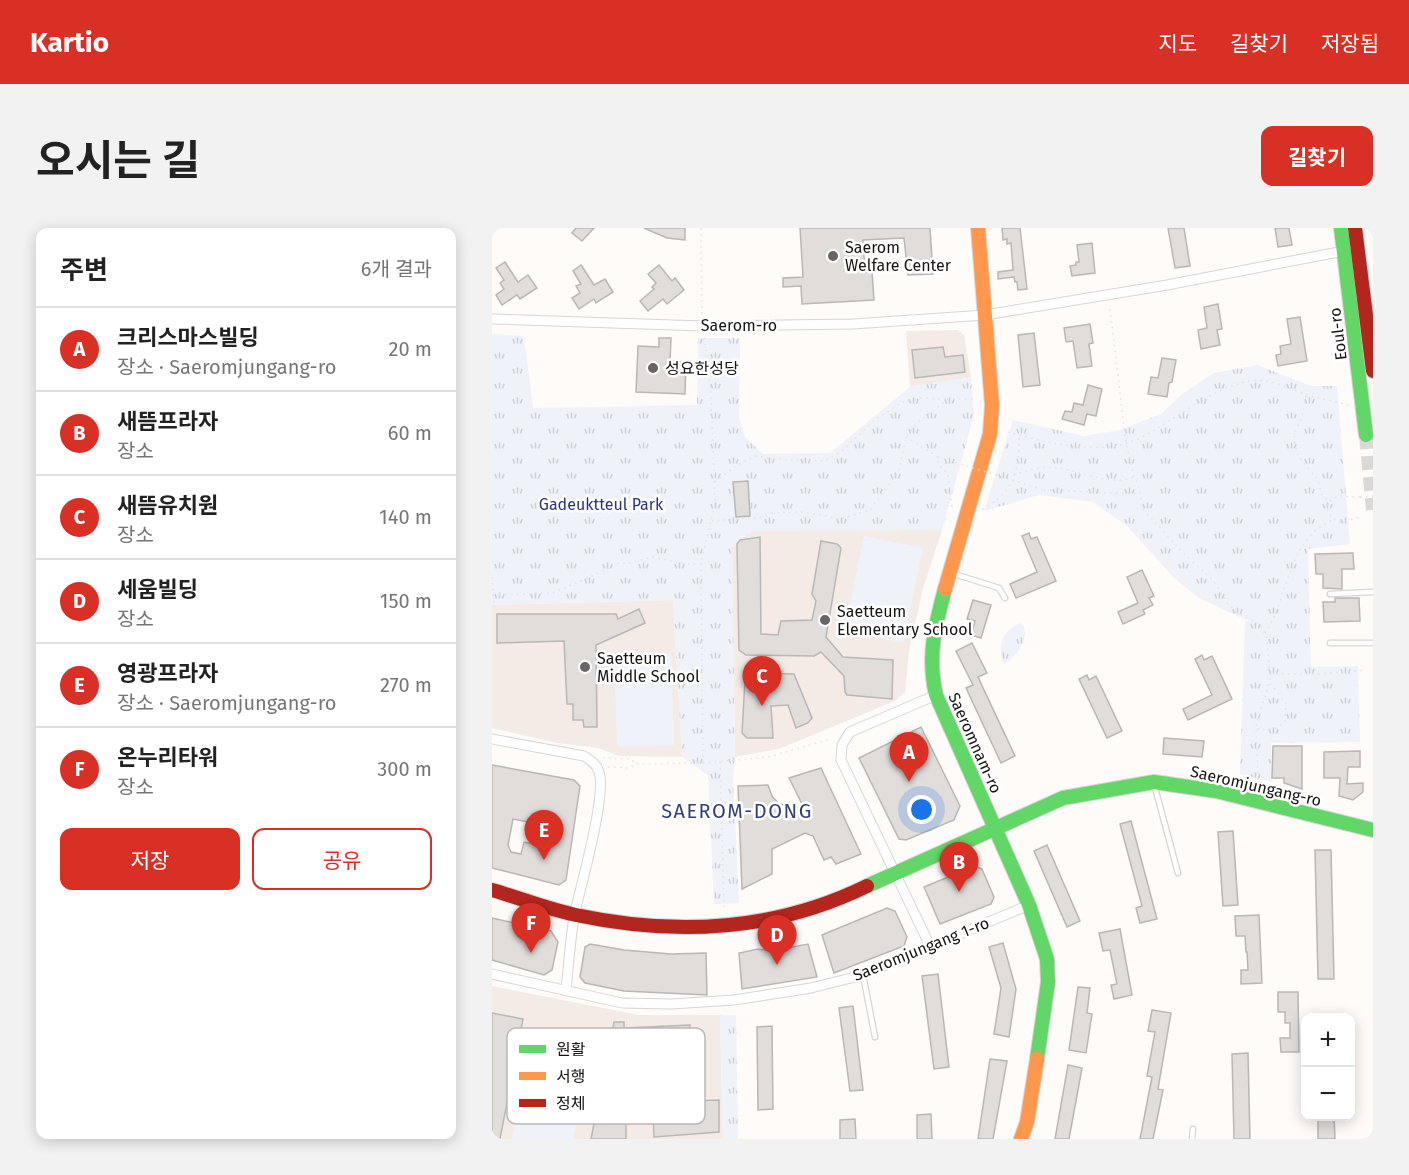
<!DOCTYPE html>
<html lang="ko">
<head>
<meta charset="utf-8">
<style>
	:root { --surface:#fff; --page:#f2f2f2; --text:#222; --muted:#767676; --line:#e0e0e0; --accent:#d93025 }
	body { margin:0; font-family:"Fira Sans","Noto Sans KR",sans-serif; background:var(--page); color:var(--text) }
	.controls { position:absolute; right:18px; bottom:18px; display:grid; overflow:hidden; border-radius:12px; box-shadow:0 3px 15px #0003 }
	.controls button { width:54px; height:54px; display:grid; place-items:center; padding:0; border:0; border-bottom:2px solid var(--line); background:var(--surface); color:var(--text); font:30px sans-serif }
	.you { position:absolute; left:430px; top:582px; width:21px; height:21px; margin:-15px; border:4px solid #fff; border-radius:50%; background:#1a73e8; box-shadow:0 0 0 9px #1a73e833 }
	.badge { display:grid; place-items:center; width:39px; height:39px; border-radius:50%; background:var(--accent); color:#fff; font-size:20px; font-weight:700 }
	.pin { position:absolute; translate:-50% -50px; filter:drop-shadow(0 2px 3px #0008) }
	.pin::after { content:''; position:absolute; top:32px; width:21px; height:18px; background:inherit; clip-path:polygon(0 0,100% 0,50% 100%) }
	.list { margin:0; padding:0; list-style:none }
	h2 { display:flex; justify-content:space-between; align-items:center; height:78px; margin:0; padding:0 24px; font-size:26px }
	h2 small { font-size:20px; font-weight:400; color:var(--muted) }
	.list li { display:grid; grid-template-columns:39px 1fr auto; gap:18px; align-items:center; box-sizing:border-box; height:84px; padding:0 24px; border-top:2px solid var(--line) }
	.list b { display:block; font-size:22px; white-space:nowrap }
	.list p { margin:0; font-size:20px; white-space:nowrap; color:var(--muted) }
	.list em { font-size:20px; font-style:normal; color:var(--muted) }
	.actions { display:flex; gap:12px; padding:18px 24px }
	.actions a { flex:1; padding:14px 0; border:2px solid var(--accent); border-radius:12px; text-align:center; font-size:21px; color:var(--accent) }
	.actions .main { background:var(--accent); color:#fff }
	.map { position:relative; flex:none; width:881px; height:911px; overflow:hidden; border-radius:12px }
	header { display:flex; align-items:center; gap:36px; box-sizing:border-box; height:84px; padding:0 30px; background:var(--accent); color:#fff }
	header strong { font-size:28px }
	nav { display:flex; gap:33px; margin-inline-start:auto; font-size:21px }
	.intro { display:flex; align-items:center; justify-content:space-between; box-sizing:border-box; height:144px; padding:0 36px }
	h1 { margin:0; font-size:42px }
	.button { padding:15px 27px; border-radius:12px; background:var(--accent); color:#fff; font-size:21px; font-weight:700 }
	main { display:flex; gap:36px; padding:0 36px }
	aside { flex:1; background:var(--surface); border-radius:12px; box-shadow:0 3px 15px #0003 }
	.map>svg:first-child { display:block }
</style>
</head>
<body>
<header>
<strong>Kartio</strong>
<nav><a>지도</a><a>길찾기</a><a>저장됨</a></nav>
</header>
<div class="intro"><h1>오시는 길</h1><a class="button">길찾기</a></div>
<main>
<aside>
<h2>주변<small>6개 결과</small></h2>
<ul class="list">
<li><span class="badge">A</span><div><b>크리스마스빌딩</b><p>장소 · Saeromjungang-ro</p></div><em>20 m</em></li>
<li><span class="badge">B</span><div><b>새뜸프라자</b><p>장소</p></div><em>60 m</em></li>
<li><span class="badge">C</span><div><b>새뜸유치원</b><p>장소</p></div><em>140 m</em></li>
<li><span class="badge">D</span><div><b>세움빌딩</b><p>장소</p></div><em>150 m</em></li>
<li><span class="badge">E</span><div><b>영광프라자</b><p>장소 · Saeromjungang-ro</p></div><em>270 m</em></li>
<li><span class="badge">F</span><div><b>온누리타워</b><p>장소</p></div><em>300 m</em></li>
</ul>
<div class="actions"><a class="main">저장</a><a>공유</a></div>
</aside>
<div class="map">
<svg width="881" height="911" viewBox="0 0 881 911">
	<defs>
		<pattern id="park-tufts" width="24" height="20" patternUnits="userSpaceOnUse" patternTransform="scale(1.5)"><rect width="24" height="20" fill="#f0f2fa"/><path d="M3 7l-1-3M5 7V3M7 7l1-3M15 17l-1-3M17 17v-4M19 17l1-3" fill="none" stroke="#cdcfd5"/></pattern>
	</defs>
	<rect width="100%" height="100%" fill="#fefbf9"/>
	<g fill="#f4ebe6">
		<polygon points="466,102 472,107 479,149 418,159 414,103"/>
		<polygon points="354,301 450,302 431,361 417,423 413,464 403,473 287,521 243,529 240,319 259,303"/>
		<polygon points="181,372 190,529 127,528 106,520 65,515 0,500 0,377"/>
		<polygon points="0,758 147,787 228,787 231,911 0,911"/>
	</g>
	<g fill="#f0f2fa">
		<polygon points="372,308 431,320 411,415 352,403"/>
		<polygon points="179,425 182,517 125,519 122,426"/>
		<polygon points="42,802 101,813 81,911 20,911"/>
	</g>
	<g fill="url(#park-tufts)">
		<polygon points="0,106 32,108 41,180 205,177 206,110 248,110 247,190 253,209 271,226 338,225 418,159 479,149 482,187 450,302 259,303 240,319 243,529 241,554 247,675 222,676 216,547 190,529 181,372 0,377"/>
		<polygon points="765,137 819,158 845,158 858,316 816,321 819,439 866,438 868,514 779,515 780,554 748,546 753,394 760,392 754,392 707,370 681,349 635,298 601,274 548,267 492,283 521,192 592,208 628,202 669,186 690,166 722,145"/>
		<path d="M528,395c14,10 -4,35 -16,41 -8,-19 -2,-32 16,-41z"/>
		<polygon points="228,787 244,787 246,911 231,911"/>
	</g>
	<g fill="#e0dddb" stroke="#b9b7b5" stroke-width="1.5" fill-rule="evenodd">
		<polygon points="84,0 102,0 90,13 80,5"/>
		<polygon points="152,0 193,0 193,12 175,10"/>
		<polygon points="308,0 438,0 441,46 416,47 412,10 371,12 373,44 380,44 382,72 310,76 309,58 291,59 291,50 311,49"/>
		<polygon points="510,0 528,0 535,61 526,62 525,54 523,54 522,49 506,51 506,44 521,42 519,15 515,16 515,11 511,12"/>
		<polygon points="676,0 692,0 698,38 683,40"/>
		<polygon points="783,0 797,0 800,17 786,19"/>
		<polygon points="600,15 603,45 580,48 578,38 584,37 584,34 587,34 585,17"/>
		<polygon points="13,34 26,54 36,47 45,60 28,71 25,67 10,77 4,67 12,61 8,55 12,52 4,40"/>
		<polygon points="89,37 102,57 113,51 121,64 104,75 102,71 87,81 80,70 88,65 84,58 89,56 81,43"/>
		<polygon points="167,37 180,53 183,50 192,62 175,76 171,71 156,83 148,73 162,61 160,59 164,55 156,46"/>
		<polygon points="726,76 730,101 725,102 728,117 709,121 706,102 715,100 712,79"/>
		<polygon points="808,89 815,133 786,138 784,127 789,126 788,118 799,116 795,91"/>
		<polygon points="598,96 601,115 597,116 600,138 585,140 581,113 574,114 572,100"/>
		<polygon points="542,105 548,157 531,159 526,107"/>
		<polygon points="167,110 179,110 178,133 194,134 193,166 144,164 146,118 167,119"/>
		<polygon points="451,119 453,129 471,127 473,144 423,150 420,122"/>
		<polygon points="670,130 684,132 680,154 677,155 675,169 656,166 659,149 666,150"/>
		<polygon points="596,157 610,161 604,188 595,186 592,197 570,191 573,183 580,184 582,175 591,177"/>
		<polygon points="256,253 258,288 244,289 241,254"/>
		<polygon points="537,305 539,311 545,309 564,353 524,370 518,356 545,344 530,308"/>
		<polygon points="268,309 269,406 286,407 289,393 320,392 324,373 320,366 329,313 345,316 349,320 334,409 351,429 401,432 400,471 355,467 353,464 352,448 329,424 322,428 254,427 247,422 245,316 248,312"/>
		<polygon points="861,325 862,341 850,341 850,361 831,360 831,346 824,346 823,326"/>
		<polygon points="650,342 662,368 657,370 661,377 651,382 653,386 631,396 626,384 646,375 635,349"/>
		<polygon points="843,370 867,370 868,393 832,394 831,374 843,374"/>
		<polygon points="481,372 499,377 489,410 479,407 483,393 475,391"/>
		<polygon points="147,381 153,395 104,417 105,499 92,499 91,492 81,492 81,476 75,476 72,413 5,415 5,386 124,386 126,391"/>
		<polygon points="480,415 495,445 486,449 523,528 509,535 474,460 481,457 464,423"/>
		<polygon points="710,427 712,432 720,428 740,471 696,492 691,481 720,467 703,431"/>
		<polygon points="259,445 302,446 320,490 316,495 304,500 296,477 279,478 281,510 255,510 250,505 253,452"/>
		<polygon points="595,447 597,452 604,448 630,503 615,510 587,451"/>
		<polygon points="429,499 468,578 462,592 414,612 407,611 367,530"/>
		<polygon points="672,510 712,513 710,529 671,526"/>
		<polygon points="781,518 810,518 810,561 792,555 792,550 780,550"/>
		<polygon points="868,523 868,539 856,539 855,556 871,555 871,564 861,572 847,568 848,550 832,550 832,524"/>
		<path d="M0,537l82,15 6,6 -14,94 -7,5 -67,-17zM21,591l30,6 -3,20 -16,-3 -3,12 -10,-2 -3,-7z"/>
		<polygon points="329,540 369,626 344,636 339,629 332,632 321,608 313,605 280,621 280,646 250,661 246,558 276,557 280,568 287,576 312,580 297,550"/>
		<polygon points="639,593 665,691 648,695 644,680 650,678 628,596"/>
		<polygon points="741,603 746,677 731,678 726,604"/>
		<polygon points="555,617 588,693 575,699 542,623"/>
		<polygon points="823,622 839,622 842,751 826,751"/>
		<polygon points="483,638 490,641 502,669 499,676 448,696 432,659"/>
		<polygon points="395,680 403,683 415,709 412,718 342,745 330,707"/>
		<polygon points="767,687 770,755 749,756 749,742 756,742 755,724 754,724 753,708 744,708 743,688"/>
		<polygon points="0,690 59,703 66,714 60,742 52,747 0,732"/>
		<polygon points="628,701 640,767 622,771 619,757 625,756 618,722 611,723 607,705"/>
		<polygon points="511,715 524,761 517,809 502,806 509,760 497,719"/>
		<polygon points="98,716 132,722 179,726 214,725 215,767 132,763 93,755 88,749 93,719"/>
		<polygon points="316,716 325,749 250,761 247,725 266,721 279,723"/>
		<polygon points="446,746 457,839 442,841 430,748"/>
		<polygon points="586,759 598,760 595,785 600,786 594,825 577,822"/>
		<polygon points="786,764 806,764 807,824 789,824 788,810 798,810 798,795 793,795 793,784 786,784"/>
		<polygon points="361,778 371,862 358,863 347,780"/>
		<polygon points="660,782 679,785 666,861 671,862 661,911 648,911 660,849 655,848 663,804 656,803"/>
		<polygon points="0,785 31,791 8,911 0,911"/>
		<polygon points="122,794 132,794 132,800 198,797 199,873 227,872 227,904 162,909 161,886 134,888 134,911 99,911"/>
		<polygon points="280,798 281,881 266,882 265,799"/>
		<polygon points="756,825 758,911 742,911 740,826"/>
		<polygon points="498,831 515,833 501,911 486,911"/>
		<polygon points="576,837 590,840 577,911 563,911"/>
		<polygon points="439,886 440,911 425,911 425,887"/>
		<polygon points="826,888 842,888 843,911 826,911"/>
		<polygon points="363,891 364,911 348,911 348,892"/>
	</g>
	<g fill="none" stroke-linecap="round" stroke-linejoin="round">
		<polyline stroke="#dbd8d6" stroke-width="14" stroke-dasharray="14 7" stroke-linecap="butt" points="874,207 881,282"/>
		<g stroke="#d8d6d5" stroke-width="7">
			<g id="lane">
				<polyline points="459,345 507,360 513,370"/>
				<polyline points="838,366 881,364"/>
				<polyline points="838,415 881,415"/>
				<polyline points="662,556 686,645"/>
				<polyline points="371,747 383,809"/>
				<polyline points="700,911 701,901"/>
			</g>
		</g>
		<g stroke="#d8d6d5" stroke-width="11">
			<g id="street">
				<polyline points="0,91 211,98 361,96 493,87 675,57 857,22"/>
				<path d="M0,511l92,17c6,4 13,8 15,16 8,22 -18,113 -24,140 -5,26 -6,52 -9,78"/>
				<polyline points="438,718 349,532 350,517 358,504 444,467"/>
				<polyline points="0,746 130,775 179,776 242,772 319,760 371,747 537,677"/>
			</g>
		</g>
		<g stroke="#d8d6d5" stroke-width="16">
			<g id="fast">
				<polyline points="849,0 874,207"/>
				<path d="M453,361c-10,37 -18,67 -9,106l93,210 18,54 1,23 -11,77"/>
				<polyline points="375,658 571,570 662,554 724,563 881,602"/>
			</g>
		</g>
		<g stroke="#d8d6d5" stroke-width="16">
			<g id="slow">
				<polyline points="453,361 498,206 500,177 486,0"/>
				<polyline points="529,911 535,894 545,831"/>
			</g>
		</g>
		<g stroke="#d8d6d5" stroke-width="16">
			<g id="jam">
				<polyline points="863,0 881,143"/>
				<path d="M0,662c28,8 55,19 84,25 99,21 199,16 291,-29"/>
			</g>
		</g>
		<g stroke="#e3e2e1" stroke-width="1.5" stroke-dasharray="1.5 4.5" stroke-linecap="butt">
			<polyline points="209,0 210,89"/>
			<polyline points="618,81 634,215 642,249 646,255 651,281 693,327 721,352 735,375 746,385 768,396 775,410 778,451 764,498 766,552"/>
			<polyline points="814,168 810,189 803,203 802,212 807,229 826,252 829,265 837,274"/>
			<path d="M516,204c32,9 79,21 112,13 14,-3 29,-11 41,-19 28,-17 56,-39 89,-45 20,-3 40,8 58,14 14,4 29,7 44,11"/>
			<polyline points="414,209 446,229 446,236 456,246 460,279"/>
			<path d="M522,247c14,-5 27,-9 42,-7 24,2 54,19 78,9"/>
			<polyline points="223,254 244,238 263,228 294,232 333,233 351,222 384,191 411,174 431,170 454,171"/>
			<polyline points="552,262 647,266"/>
			<polyline points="868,269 846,268 835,275 835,281 839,290 848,294 870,289"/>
			<path d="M490,281c31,-15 38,-40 37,-73"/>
			<polyline points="220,293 269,289 281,285 310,284 349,291 378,282 407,243 414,209 426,194 456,171 483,171"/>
			<polyline points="0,349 2,375 0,375"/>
			<polyline points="1,367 61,365 118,340 120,336 137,335 161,329 192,336 208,336"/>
			<path d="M773,405c21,-31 21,-74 49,-101 6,-6 14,-9 20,-13"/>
			<polyline points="778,446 827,446 874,442"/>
			<path d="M765,501c11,1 21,1 28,-8l1,-18 -17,-21"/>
			<polyline points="111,530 139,531 143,535"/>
			<polyline points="228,534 232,679"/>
			<polyline points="211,535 209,334 223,276 219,168 212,106"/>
			<polyline points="116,539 138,540 144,536 211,535 277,529 338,511"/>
		</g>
		<use href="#lane" stroke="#fffefe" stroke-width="4.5"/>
		<use href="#street" stroke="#fffefe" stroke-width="9"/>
		<use href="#fast" stroke="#63d668" stroke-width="14"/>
		<use href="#slow" stroke="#ff974d" stroke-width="14"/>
		<use href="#jam" stroke="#b3261e" stroke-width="14"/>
		<g stroke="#e3e2e1" stroke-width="1.5" stroke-dasharray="1.5 4.5" stroke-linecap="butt">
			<polyline points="446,229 552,262"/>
			<polyline points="868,269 881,268"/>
		</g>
	</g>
	<g fill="#686564" stroke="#fff" stroke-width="2">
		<circle cx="341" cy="28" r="6"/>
		<circle cx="161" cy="140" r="6"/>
		<circle cx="333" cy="392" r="6"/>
		<circle cx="93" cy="439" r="6"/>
	</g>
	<g text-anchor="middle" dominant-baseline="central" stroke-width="5" stroke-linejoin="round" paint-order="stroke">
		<g font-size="16" fill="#171413" stroke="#fff" text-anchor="start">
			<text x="353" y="19">Saerom<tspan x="353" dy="18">Welfare Center</tspan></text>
			<text x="173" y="140">성요한성당</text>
			<text x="345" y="383">Saetteum<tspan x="345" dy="18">Elementary School</tspan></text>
			<text x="105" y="430">Saetteum<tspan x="105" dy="18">Middle School</tspan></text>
		</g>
		<g font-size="16" fill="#171413" stroke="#fff">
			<text x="247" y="97">Saerom-ro</text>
			<text transform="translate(846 106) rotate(-97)">Eoul-ro</text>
			<text transform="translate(483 515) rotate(66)">Saeromnam-ro</text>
			<text transform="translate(764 558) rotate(13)">Saeromjungang-ro</text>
			<text transform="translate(429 721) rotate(-22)">Saeromjungang 1-ro</text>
		</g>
		<g font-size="16" fill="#29347d" stroke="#fff">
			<text x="109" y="276">Gadeuktteul Park</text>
		</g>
		<g font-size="20" letter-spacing="1.5" fill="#333f7a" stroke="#fff">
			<text x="245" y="583">SAEROM-DONG</text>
		</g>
	</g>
	<rect x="15" y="800" width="198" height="96" rx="9" fill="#fff" stroke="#b9b8b8" stroke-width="1.5"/>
	<rect x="27" y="817" width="27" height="8" fill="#63d668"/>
	<rect x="27" y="844" width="27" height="8" fill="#ff974d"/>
	<rect x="27" y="871" width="27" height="8" fill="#b3261e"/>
	<g font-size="16" fill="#171413">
		<text x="64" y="827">원활</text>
		<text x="64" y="854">서행</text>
		<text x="64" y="881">정체</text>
	</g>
</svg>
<div class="controls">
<button>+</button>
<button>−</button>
</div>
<div class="you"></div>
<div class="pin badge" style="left:417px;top:554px">A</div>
<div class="pin badge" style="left:467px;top:664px">B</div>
<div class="pin badge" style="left:270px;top:478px">C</div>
<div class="pin badge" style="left:285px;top:737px">D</div>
<div class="pin badge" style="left:52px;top:632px">E</div>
<div class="pin badge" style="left:39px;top:725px">F</div>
</div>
</main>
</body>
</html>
